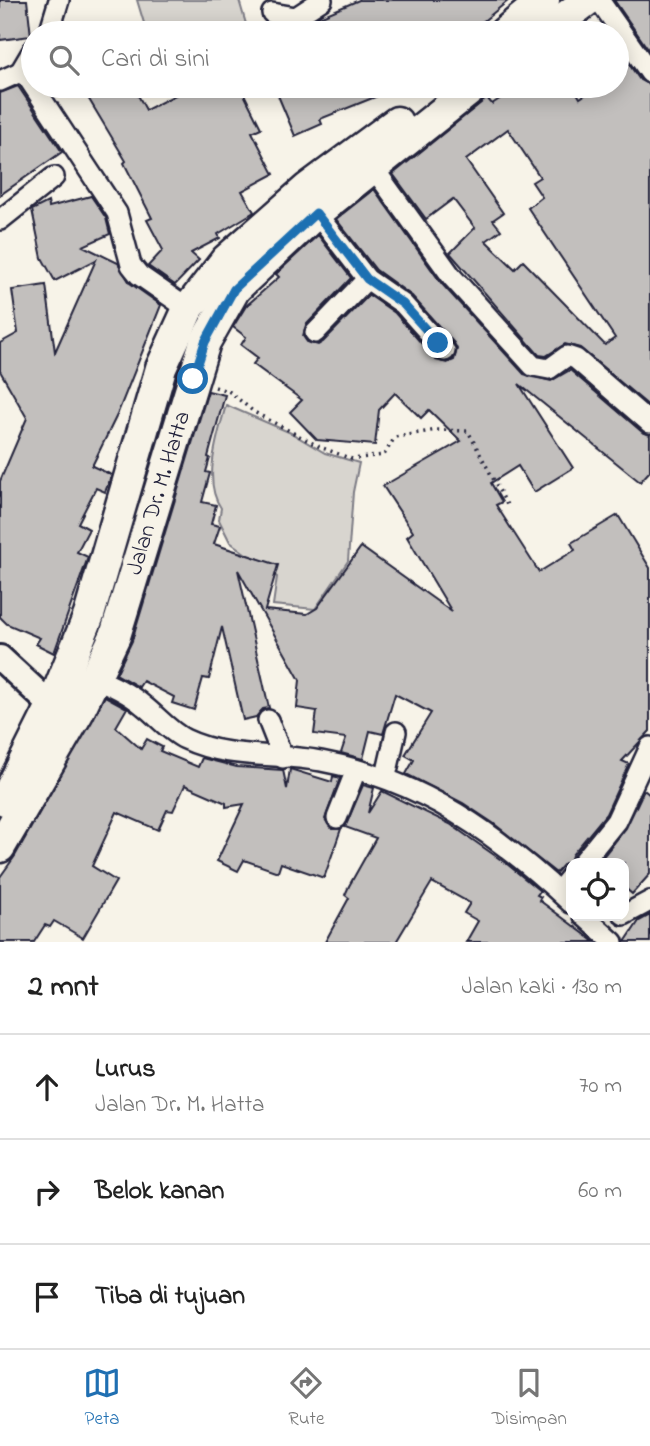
<!DOCTYPE html>
<html lang="id">
<head>
<meta charset="utf-8">
<style>
	:root { --surface:#fff; --page:#f6f6f6; --text:#222; --muted:#767676; --line:#e0e0e0; --accent:#1f6fb2 }
	body { margin:0; font-family:"Indie Flower",sans-serif; background:var(--page); color:var(--text) }
	.controls { position:absolute; right:21px; bottom:21px; display:grid; overflow:hidden; border-radius:14px; box-shadow:0 4px 18px #0003 }
	.controls button { width:63px; height:63px; display:grid; place-items:center; padding:0; border:0; border-bottom:2px solid var(--line); background:var(--surface); color:var(--text); font:35px sans-serif }
	.stop { position:absolute; width:21px; height:21px; margin:-16px; border:5px solid #1f6fb2; border-radius:50%; background:#fff }
	.stop.end { background:#1f6fb2; border-color:#fff; box-shadow:0 2px 7px #0008 }
	.list { margin:0; padding:0; list-style:none }
	h2 { display:flex; justify-content:space-between; align-items:center; height:91px; margin:0; padding:0 28px; font-size:30px }
	h2 small { font-size:23px; font-weight:400; color:var(--muted) }
	.list li { display:grid; grid-template-columns:46px 1fr auto; gap:21px; align-items:center; box-sizing:border-box; height:105px; padding:0 28px; border-top:2px solid var(--line) }
	.list b { display:block; font-size:26px; white-space:nowrap }
	.list p { margin:0; font-size:23px; white-space:nowrap; color:var(--muted) }
	.list em { font-size:23px; font-style:normal; color:var(--muted) }
	.icon { flex:none; width:38px; height:38px; fill:none; stroke:currentColor; stroke-width:2; stroke-linecap:round; stroke-linejoin:round }
	.map { position:relative; flex:none; width:650px; height:942px; overflow:hidden }
	.search { position:absolute; background:var(--surface); box-shadow:0 4px 18px #0003; left:21px; right:21px; top:21px; height:77px; display:flex; align-items:center; gap:18px; box-sizing:border-box; padding:0 24px; border-radius:38px; color:var(--muted); font-size:26px }
	.sheet { height:406px; background:var(--surface) }
	nav { display:flex; justify-content:space-around; align-items:center; box-sizing:border-box; height:98px; border-top:2px solid var(--line); background:var(--surface); font-size:19px; color:var(--muted) }
	nav a { display:grid; justify-items:center; gap:4px }
	nav .on { color:var(--accent) }
	.map>svg:first-child { display:block }
</style>
</head>
<body>
<div class="map">
<svg width="650" height="942" viewBox="0 0 650 942">
	<rect width="100%" height="100%" fill="#f7f3e8"/>
	<filter id="ink" filterUnits="userSpaceOnUse"><feTurbulence type="fractalNoise" baseFrequency=".0143" numOctaves="2"/><feDisplacementMap in="SourceGraphic" scale="14" xChannelSelector="R" yChannelSelector="G"/><feConvolveMatrix kernelMatrix="1 2 1 2 8 2 1 2 1" color-interpolation-filters="sRGB"/></filter>
	<g filter="url(#ink)">
		<g fill="#d8d5cf" stroke="#7d7c85" stroke-width="2">
			<polygon points="137,0 239,0 246,24 216,33 147,33"/>
			<path d="M226,405l65,28 34,20 34,10 -6,29 -5,69 -33,48 -42,-4 4,-28 -47,-35 -11,-22 2,-12c-19,-26 -3,-74 5,-103z"/>
		</g>
		<g fill="#c2bfbd" stroke="#22223b" stroke-width="2" fill-rule="evenodd">
			<polygon points="0,0 27,0 31,36 0,40"/>
			<polygon points="359,0 509,0 469,33 322,33 317,18"/>
			<polygon points="614,0 650,0 650,52"/>
			<path d="M617,47l23,33 10,5v322l-70,-59 -15,-4 -19,12 -7,-1 -89,-102 25,-25 -22,-29 -27,20 -33,-45 94,-76 5,6 27,-18h54l7,12 18,-12h19zM508,129l32,48 -8,5 10,15 -14,11 87,130 -10,7 -82,-84 -8,8 -29,-28 15,-11 -8,-10 10,-7 -37,-53z"/>
			<polygon points="18,86 62,152 0,195 0,93"/>
			<polygon points="81,86 133,86 146,110 193,86 240,86 261,128 252,132 274,174 242,191 254,212 218,234 220,238 191,253 199,260 175,285 148,266 163,250 147,220 152,218 124,163 126,161"/>
			<polygon points="274,86 307,86 311,96 335,86 400,87 320,119 322,124 295,136"/>
			<polygon points="374,189 442,284 524,374 551,381 570,370 642,432 650,435 650,471 640,482 519,384 573,468 534,492 518,466 491,483 502,502 496,505 539,572 575,550 571,543 618,515 650,568 650,731 622,761 629,764 606,814 572,855 570,863 565,863 556,873 493,823 463,803 406,774 414,760 405,755 431,713 395,694 383,734 370,731 363,759 341,753 346,738 314,734 317,711 297,708 300,680 238,570 269,708 263,709 256,717 243,720 222,627 209,679 203,678 194,710 172,703 174,697 143,681 139,687 116,674 132,641 208,391 225,395 208,457 210,458 206,472 210,473 202,502 216,505 211,524 220,526 214,544 278,565 265,610 307,614 317,608 361,547 452,612 407,537 413,532 383,486 461,441 429,410 421,418 395,393 379,410 375,445 317,440 290,412 302,400 253,364 258,358 241,345 246,337 233,327 246,306 279,277 276,274 318,235 351,278 306,325 303,336 307,342 318,345 323,342 369,295 395,313 436,360 447,363 454,360 457,349 454,343 412,296 376,270 336,219"/>
			<polygon points="91,196 106,218 110,234 83,246 118,263 130,283 161,305 117,415 92,466 112,475 105,492 96,488 78,523 89,529 77,552 88,557 54,653 36,644 40,638 7,624 0,617 0,481 27,418 0,371 0,343 18,333 12,290 46,285 55,352 96,260 55,281 42,258 32,210 48,202 49,207"/>
			<polygon points="105,696 127,708 116,727 141,749 147,739 162,747 160,751 198,767 202,758 237,767 283,770 287,789 290,769 332,782 333,776 340,778 325,819 332,829 341,829 324,878 281,863 278,872 244,860 238,871 217,861 244,804 226,807 226,803 185,785 173,811 167,810 158,830 117,812 92,866 116,881 83,938 54,921 50,927 45,925 34,942 0,942 0,877 15,856"/>
			<polygon points="363,785 374,788 368,813 382,791 450,824 507,864 540,891 537,895 541,897 539,900 595,942 466,942 478,921 464,913 470,903 432,882 396,942 325,942 349,898 345,895 349,886 376,838 345,827"/>
			<polygon points="644,790 650,795 650,874 632,894 624,887 624,863 598,863 626,828"/>
			<polygon points="650,915 650,942 625,942 639,921"/>
		</g>
		<g fill="none" stroke-linecap="round" stroke-linejoin="round">
			<g stroke="#22223b" stroke-width="24">
				<g id="minor">
					<polyline points="599,0 650,73"/>
					<polyline points="272,13 296,17 322,0"/>
					<polyline points="49,33 59,0"/>
					<polyline points="20,72 33,50"/>
					<polyline points="0,81 20,72 28,78 117,213 131,265 139,275 188,309"/>
					<polyline points="372,166 452,277 533,366 549,369 567,356 576,359 650,423"/>
					<polyline points="316,213 367,279 403,304 445,351"/>
					<polyline points="0,220 54,177"/>
					<polyline points="315,333 367,279"/>
					<path d="M93,677c18,8 36,16 51,29 13,10 26,26 41,33 44,21 91,13 136,22 102,19 176,73 250,142"/>
					<polyline points="268,720 283,758"/>
					<polyline points="386,776 396,732"/>
					<polyline points="337,818 356,770"/>
					<polyline points="582,863 616,821 650,747"/>
					<polyline points="559,891 571,876"/>
					<polyline points="624,915 650,901"/>
					<polyline points="584,916 613,942"/>
				</g>
			</g>
			<g stroke="#22223b" stroke-width="30">
				<polyline id="tertiary" points="0,658 52,706"/>
			</g>
			<g stroke="#22223b" stroke-width="35">
				<g id="primary">
					<polyline points="504,33 544,0"/>
					<polyline points="544,33 588,0"/>
					<polyline points="5,800 52,706 89,615 161,368 188,309 226,260 308,188 397,122"/>
					<path id="s1" d="M0,847l78,-134 37,-77 90,-294 30,-53 81,-76 159,-127"/>
				</g>
			</g>
			<polyline stroke="#22223b" stroke-width="3.5" stroke-dasharray="2 5" stroke-linecap="butt" points="215,387 230,392 254,412 320,447 352,459 384,455 395,437 437,430 468,431 507,505"/>
			<use href="#minor" stroke="#f7f3e8" stroke-width="19"/>
			<use href="#tertiary" stroke="#f7f3e8" stroke-width="24"/>
			<use href="#primary" stroke="#f7f3e8" stroke-width="30"/>
		</g>
	</g>
	<g fill="none" stroke-linecap="round" stroke-linejoin="round" filter="url(#ink)">
		<polyline stroke="#1f6fb2" stroke-width="9" points="193,379 205,342 234,289 316,213 367,279 403,304 438,343"/>
	</g>
	<g text-anchor="middle" dominant-baseline="central" stroke-width="5" stroke-linejoin="round" paint-order="stroke">
		<g font-size="23" fill="#22223b" stroke="#f7f3e8">
			<text stroke="none"><textPath href="#s1" startOffset="390">Jalan Dr. M. Hatta</textPath></text>
		</g>
	</g>
</svg>
<div class="controls">
<button><svg class="icon" aria-label="locate" viewBox="0 0 24 24"><circle cx="12" cy="12" r="6"/><path d="M12 2v4M12 18v4M2 12h4M18 12h4"/></svg></button>
</div>
<div class="stop" style="left:193px;top:379px"></div>
<div class="stop end" style="left:438px;top:343px"></div>
<div class="search"><svg class="icon" aria-label="search" viewBox="0 0 24 24"><circle cx="10" cy="10" r="6"/><path d="M15 15l6 6"/></svg>Cari di sini</div>
</div>
<section class="sheet">
<h2>2 mnt<small>Jalan kaki · 130 m</small></h2>
<ul class="list">
<li><svg class="icon" aria-label="ahead" viewBox="0 0 24 24"><path d="M12 20V5M6 11l6-6 6 6"/></svg><div><b>Lurus</b><p>Jalan Dr. M. Hatta</p></div><em>70 m</em></li>
<li><svg class="icon" aria-label="right" viewBox="0 0 24 24"><path d="M7 20v-9h11M14 6l5 5-5 5"/></svg><div><b>Belok kanan</b></div><em>60 m</em></li>
<li><svg class="icon" aria-label="arrive" viewBox="0 0 24 24"><path d="M6 21V4h12l-3 4 3 4H6"/></svg><div><b>Tiba di tujuan</b></div></li>
</ul>
</section>
<nav>
<a class="on"><svg class="icon" aria-label="map" viewBox="0 0 24 24"><path d="M3 6l6-2 6 2 6-2v14l-6 2-6-2-6 2zM9 4v14M15 6v14"/></svg>Peta</a>
<a><svg class="icon" aria-label="directions" viewBox="0 0 24 24"><path d="M12 3l9 9-9 9-9-9zM9 14v-3h6M13 9l2 2-2 2"/></svg>Rute</a>
<a><svg class="icon" aria-label="saved" viewBox="0 0 24 24"><path d="M7 4h10v16l-5-4-5 4z"/></svg>Disimpan</a>
</nav>
</body>
</html>
